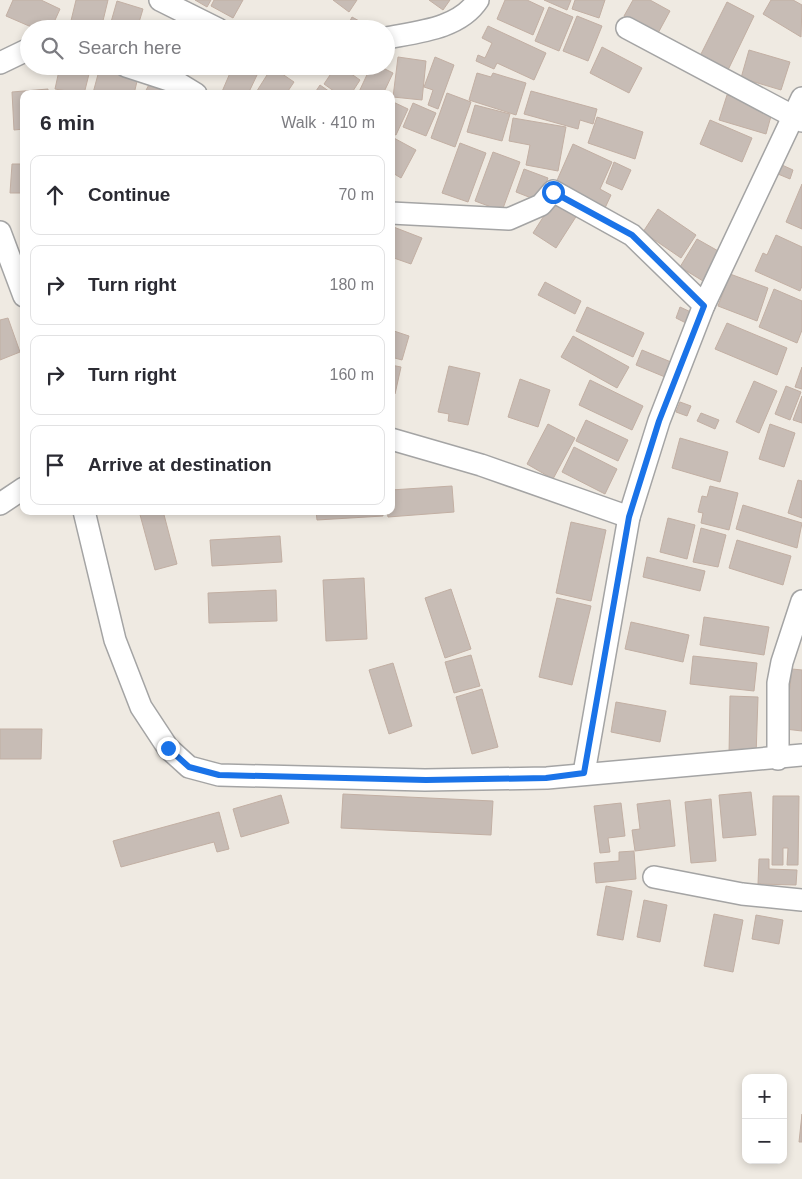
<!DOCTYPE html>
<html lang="en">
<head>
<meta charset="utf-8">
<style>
	:root { --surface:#fff; --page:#f2f2f3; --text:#2b2b33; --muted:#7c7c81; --line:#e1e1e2 }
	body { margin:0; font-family:Arial,sans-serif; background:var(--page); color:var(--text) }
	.controls { position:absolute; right:15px; bottom:15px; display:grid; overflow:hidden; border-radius:10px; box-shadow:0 2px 8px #0003 }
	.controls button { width:45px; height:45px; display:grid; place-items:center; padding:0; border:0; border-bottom:1px solid var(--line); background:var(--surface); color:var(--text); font:25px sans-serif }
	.stop { position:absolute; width:15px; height:15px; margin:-11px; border:4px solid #1a73e8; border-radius:50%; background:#fff }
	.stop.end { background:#1a73e8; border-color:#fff; box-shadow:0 1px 5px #0008 }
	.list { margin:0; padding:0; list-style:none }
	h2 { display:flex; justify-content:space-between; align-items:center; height:65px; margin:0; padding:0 20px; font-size:21px }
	h2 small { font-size:16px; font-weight:400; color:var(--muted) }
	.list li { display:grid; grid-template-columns:32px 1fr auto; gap:15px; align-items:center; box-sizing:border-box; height:80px; margin:0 10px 10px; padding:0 10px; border:1px solid var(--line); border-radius:10px }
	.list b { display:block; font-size:19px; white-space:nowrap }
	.list em { font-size:16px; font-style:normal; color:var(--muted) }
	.icon { flex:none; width:28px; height:28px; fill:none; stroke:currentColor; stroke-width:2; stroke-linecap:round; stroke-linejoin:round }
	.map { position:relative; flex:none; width:802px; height:1179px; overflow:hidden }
	.search { position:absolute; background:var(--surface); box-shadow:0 2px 8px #0003; left:20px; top:20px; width:375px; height:55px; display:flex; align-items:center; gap:12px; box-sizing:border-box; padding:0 18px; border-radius:28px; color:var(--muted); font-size:19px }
	.panel { position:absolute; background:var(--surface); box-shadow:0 2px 8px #0003; left:20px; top:90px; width:375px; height:425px; border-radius:10px }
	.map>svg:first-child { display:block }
</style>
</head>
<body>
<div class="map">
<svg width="802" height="1179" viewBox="0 0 802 1179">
	<rect width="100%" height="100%" fill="#efeae2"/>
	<g fill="#c7bcb5" stroke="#c2afa3">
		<polygon points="13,0 41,0 60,9 51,29 36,29 6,16"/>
		<polygon points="76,0 108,0 101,29 69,29"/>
		<polygon points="195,0 211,0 207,7"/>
		<polygon points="214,0 243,0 233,18 211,6"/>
		<polygon points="333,0 357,0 349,12"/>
		<polygon points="429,0 450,0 443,10"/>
		<polygon points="505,0 527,0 544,8 533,35 497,19"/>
		<polygon points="544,0 571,0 567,10"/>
		<polygon points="575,0 605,0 599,18 572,9"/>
		<polygon points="633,0 650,0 670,11 657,35 624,16"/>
		<polygon points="771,0 793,0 802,5 801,37 763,14"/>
		<polygon points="117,1 143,9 137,29 109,29"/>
		<polygon points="727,2 754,16 728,70 700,56"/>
		<polygon points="549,7 573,17 559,51 535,41"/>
		<polygon points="577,16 602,26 588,61 563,51"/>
		<polygon points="352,17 361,22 358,29 346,29"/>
		<polygon points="363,24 371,27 370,29 361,29"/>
		<polygon points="488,26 546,53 534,80 497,63 494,69 476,61 478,55 485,58 492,43 482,38"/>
		<polygon points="602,47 642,68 629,93 590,73"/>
		<polygon points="749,50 790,62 781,90 741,78"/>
		<polygon points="398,57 426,61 422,100 393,97"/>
		<polygon points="435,57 454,65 438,109 428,105 433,90 424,87"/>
		<polygon points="60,66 91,66 84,94 55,89"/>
		<polygon points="170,66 182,66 180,71"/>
		<polygon points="233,66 257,75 248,94 221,94"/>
		<polygon points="336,66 340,66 360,80 351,94 338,94 324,84"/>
		<polygon points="371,66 379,66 393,73 383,94 358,94"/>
		<polygon points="100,67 138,77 134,94 93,93"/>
		<polygon points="272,67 294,82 286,94 255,94"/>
		<polygon points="477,73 491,77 493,73 526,83 516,115 469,100"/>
		<polygon points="152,79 177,94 144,94"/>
		<polygon points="320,85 333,94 314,94"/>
		<polygon points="48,89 48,94 24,94 24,129 14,130 12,92"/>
		<polygon points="531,91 597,109 593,124 580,120 578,129 524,114"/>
		<polygon points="447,93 471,102 455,147 431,138"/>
		<polygon points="727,95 773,109 766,134 719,120"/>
		<polygon points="391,101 408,109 396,135 391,133"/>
		<polygon points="413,103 436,113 426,136 403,127"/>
		<polygon points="475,105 510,114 502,141 467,132"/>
		<polygon points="597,117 643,132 635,159 588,143"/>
		<polygon points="513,118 566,127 558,171 526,165 530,145 509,141"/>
		<polygon points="710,120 752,138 742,162 700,144"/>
		<polygon points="392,137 416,150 401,178 391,172"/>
		<polygon points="460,143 486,153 468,202 442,193"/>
		<polygon points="573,144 612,162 600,189 611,195 605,208 555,185"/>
		<polygon points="493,152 520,162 502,211 475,201"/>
		<polygon points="614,162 631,170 622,190 606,183"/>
		<polygon points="12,164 24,164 24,193 10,193"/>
		<polygon points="782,165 793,170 790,179 778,174"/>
		<polygon points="524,169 548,178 539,201 516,192"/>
		<polygon points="802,184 802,229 786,222"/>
		<polygon points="556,197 579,212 556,248 533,233"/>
		<polygon points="658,209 696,235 681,258 643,232"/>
		<polygon points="391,226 422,238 411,264 391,257"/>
		<polygon points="776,235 802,247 802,286 800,291 755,271 763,253 767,255"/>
		<polygon points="697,239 720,252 703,281 680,267"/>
		<polygon points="730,274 768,288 757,321 718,306"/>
		<polygon points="545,282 581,301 575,314 538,295"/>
		<polygon points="774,289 802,301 802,330 797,343 759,327"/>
		<polygon points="587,307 644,333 633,357 576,331"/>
		<polygon points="680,307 693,313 688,324 676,318"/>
		<polygon points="8,318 20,352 0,360 0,320"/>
		<polygon points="727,323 787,348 777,375 715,349"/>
		<polygon points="391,330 409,336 402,360 391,357"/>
		<polygon points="573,336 629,367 617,388 561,357"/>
		<polygon points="642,350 671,362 665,377 636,365"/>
		<polygon points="391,365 401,367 395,394 391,394"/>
		<polygon points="449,366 480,373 468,425 448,421 449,414 438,412"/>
		<polygon points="802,367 802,389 795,387"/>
		<polygon points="520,379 550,390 538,427 508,417"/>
		<polygon points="590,380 643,406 632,430 579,405"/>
		<polygon points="754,381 777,391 759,433 736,422"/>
		<polygon points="786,386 801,392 790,420 775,414"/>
		<polygon points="802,396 802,423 793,420"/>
		<polygon points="680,402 691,406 687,416 676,412"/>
		<polygon points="701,413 719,420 715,429 697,421"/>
		<polygon points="586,420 628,440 618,461 576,441"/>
		<polygon points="548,424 575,438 553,479 527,464"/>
		<polygon points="770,424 795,433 784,467 759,459"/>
		<polygon points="680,438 728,452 720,482 672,468"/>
		<polygon points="574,447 617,469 605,494 562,472"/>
		<polygon points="798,480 802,481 802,518 788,513"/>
		<polygon points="452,486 454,512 388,517 387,511 391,511 391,490"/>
		<polygon points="710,486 738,493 729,530 701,523 703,513 698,512 702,496 707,497"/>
		<polygon points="743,505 802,523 797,548 736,529"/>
		<polygon points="139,511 163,511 177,564 155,570"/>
		<polygon points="316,511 383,511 383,516 317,520"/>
		<polygon points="668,518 695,525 687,559 660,552"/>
		<polygon points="571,522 606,530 591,601 556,593"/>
		<polygon points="701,528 726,535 718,567 693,562"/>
		<polygon points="280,536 282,562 212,566 210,540"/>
		<polygon points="737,540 791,556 783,585 729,568"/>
		<polygon points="647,557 705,571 700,591 643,577"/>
		<polygon points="364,578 367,639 326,641 323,580"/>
		<polygon points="451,589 471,649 445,658 425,598"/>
		<polygon points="276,590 277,621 209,623 208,593"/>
		<polygon points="557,598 591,606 572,685 539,677"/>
		<polygon points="704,617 769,627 764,655 700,645"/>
		<polygon points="631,622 689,635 683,662 625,649"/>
		<polygon points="471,655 480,686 454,693 445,662"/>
		<polygon points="693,656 757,663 754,691 690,684"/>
		<polygon points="393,663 412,726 389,734 369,670"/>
		<polygon points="792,669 802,670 802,731 785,729"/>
		<polygon points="482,689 498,747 472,754 456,697"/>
		<polygon points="730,696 758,697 756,756 729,755"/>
		<polygon points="616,702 666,711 660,742 611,732"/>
		<polygon points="0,729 42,729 41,759 0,759"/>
		<polygon points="751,792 756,835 723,838 719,795"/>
		<polygon points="343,794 493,801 491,835 341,828"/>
		<polygon points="281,795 289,823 241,837 233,809"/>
		<polygon points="773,796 799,796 798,865 787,865 788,848 783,848 783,865 772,865"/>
		<polygon points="711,799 716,861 691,863 685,802"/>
		<polygon points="670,800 675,846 635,851 632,830 640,829 637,804"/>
		<polygon points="621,803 625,836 608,838 610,852 600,853 594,806"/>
		<polygon points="219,812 229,849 217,852 214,842 121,867 113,841"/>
		<polygon points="634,851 636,879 596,883 594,863 619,861 619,852"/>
		<polygon points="759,859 769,859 769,869 797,870 796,885 758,884"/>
		<polygon points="606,886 632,891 623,940 597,935"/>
		<polygon points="644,900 667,905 660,942 637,937"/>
		<polygon points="714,914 743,920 733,972 704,966"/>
		<polygon points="756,915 783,920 779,944 752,939"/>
		<polygon points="802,1114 802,1142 799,1142"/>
	</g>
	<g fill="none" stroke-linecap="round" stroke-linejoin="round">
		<g stroke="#a4a4a4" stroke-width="24">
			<g id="minor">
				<polyline points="160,0 218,29"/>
				<polyline points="627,28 802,121"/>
				<path d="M386,38c31,-6 73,-9 92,-38"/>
				<polyline points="0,63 29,49"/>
				<polyline points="126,66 178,83 196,94"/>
				<polyline points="391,213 509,219 541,205 553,191 632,235 704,305"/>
				<polyline points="0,232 24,296"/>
				<polyline points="391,439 481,465 629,517"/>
				<polyline points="0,504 24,488"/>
				<polyline points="84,511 115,640 141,707 168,748 189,767 219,775 425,780 547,778 802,755"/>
				<polyline points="778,759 778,683 782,662 802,601"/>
				<polyline points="584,773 629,517 659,421 704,305 802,98"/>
				<polyline points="654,877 742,894 802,900"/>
			</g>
		</g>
		<use href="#minor" stroke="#fff" stroke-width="21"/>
	</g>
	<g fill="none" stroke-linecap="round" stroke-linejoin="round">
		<polyline stroke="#1a73e8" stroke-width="6" points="168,748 189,767 219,775 426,780 546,778 584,773 629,517 659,421 704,306 632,235 553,192"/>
	</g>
</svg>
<div class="controls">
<button>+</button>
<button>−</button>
</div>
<div class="stop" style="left:553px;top:192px"></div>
<div class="stop end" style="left:168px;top:748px"></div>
<div class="search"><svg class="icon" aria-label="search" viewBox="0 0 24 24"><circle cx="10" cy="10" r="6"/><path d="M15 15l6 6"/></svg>Search here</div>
<section class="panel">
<h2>6 min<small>Walk · 410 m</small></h2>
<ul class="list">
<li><svg class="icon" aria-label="ahead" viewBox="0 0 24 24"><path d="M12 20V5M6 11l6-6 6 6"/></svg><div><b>Continue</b></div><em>70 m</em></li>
<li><svg class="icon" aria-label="right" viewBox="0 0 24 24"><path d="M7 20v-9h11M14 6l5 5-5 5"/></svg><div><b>Turn right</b></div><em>180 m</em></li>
<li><svg class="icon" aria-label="right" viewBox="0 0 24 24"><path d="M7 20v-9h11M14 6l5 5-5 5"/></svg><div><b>Turn right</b></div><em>160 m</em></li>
<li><svg class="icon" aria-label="arrive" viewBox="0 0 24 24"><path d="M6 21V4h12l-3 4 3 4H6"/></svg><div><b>Arrive at destination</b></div></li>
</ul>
</section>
</div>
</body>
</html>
